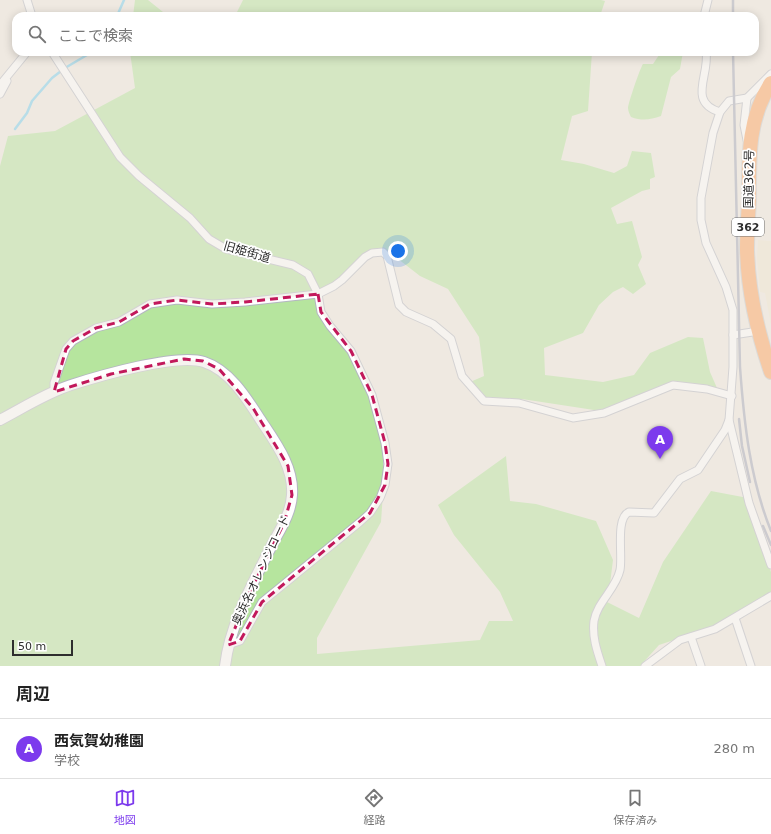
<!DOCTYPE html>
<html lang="ja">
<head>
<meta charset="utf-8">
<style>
	:root { --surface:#fff; --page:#f2f2f2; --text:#222; --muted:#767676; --line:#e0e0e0; --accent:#7c3aed }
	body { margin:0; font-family:"DejaVu Sans","Noto Sans JP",sans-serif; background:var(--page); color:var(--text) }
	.scale { position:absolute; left:12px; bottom:10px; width:61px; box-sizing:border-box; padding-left:4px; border:2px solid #2e2e2e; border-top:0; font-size:11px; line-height:14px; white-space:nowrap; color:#2e2e2e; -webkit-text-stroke:3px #fff; paint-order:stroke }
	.you { position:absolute; left:398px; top:251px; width:14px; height:14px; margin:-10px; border:3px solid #fff; border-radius:50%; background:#1a73e8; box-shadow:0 0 0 6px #1a73e833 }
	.badge { display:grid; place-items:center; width:26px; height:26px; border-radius:50%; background:var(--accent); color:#fff; font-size:13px; font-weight:700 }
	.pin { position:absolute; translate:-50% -33px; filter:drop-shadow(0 1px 2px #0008) }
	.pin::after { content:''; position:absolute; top:21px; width:14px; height:12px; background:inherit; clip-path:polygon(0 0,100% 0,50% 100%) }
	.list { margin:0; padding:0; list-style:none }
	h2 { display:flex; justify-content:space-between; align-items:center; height:52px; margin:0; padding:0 16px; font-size:17px }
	h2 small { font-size:13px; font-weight:400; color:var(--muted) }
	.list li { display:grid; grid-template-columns:26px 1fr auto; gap:12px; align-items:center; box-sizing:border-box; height:60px; padding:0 16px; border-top:1px solid var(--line) }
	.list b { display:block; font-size:15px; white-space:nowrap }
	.list p { margin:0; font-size:13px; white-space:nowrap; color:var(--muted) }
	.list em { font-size:13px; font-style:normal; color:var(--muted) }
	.icon { flex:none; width:22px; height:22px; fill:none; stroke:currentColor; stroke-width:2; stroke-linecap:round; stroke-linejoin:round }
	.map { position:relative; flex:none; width:771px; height:666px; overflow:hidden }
	.search { position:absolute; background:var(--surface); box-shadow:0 2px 10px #0003; left:12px; right:12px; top:12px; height:44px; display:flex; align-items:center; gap:10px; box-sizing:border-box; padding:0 14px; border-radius:12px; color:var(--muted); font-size:15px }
	.sheet { height:112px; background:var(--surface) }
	nav { display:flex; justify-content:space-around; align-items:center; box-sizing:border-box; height:56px; border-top:1px solid var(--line); background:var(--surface); font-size:11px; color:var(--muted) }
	nav a { display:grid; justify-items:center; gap:2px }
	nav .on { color:var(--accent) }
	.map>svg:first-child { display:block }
</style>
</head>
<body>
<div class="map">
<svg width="771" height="666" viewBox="0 0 771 666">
	<rect width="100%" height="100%" fill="#efe9e1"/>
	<polygon fill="#f0e6d1" points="758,240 771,241 771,325 765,293 760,292 757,258"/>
	<g fill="#b6e59e">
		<polygon points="135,0 148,0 168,16 133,16"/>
		<polygon points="243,0 601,0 605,1 600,16 235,16"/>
		<polygon points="130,52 592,52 588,111 572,116 561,160 584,164 614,173 627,166 632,151 651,153 655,177 650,179 650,189 642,191 611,208 617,224 632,221 642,257 638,265 646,284 633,294 623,287 613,292 599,305 583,333 544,348 545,375 603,382 634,375 650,353 688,337 703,338 710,372 717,388 673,384 607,412 522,399 484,401 470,382 484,376 479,337 448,289 420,276 384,248 368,255 318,294 320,306 368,385 382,441 384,478 381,522 317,638 317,654 480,640 489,621 513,621 500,592 454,535 438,505 506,456 510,501 536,504 596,521 613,560 609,592 605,601 639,618 663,562 711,491 748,498 771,572 771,592 725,623 659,645 640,666 0,666 0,166 8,136 55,131 135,88"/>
		<path d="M661,52h22l-3,17 -9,8 -10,39c-11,4 -19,5 -30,1 -1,-2 -3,-6 -3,-9 0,-4 12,-40 15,-44h10z"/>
	</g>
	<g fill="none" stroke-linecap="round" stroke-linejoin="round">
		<g stroke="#75cff0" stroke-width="2.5">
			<polyline points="117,16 124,0"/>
			<polyline points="15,129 27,113 32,101 52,78 65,68 92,52"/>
		</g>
		<g stroke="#b4b7c1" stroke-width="9">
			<g id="street">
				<polyline points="27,0 32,16"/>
				<polyline points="704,16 708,0"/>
				<polyline points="52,52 120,157 139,176 190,218 209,239 226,249 293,265 308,274 318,294 321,312 330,326 351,351 372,395 385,443 388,464 385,485 380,498 370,513 360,522 262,602 240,641 228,645"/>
				<path d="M706,52c4,23 -19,50 14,60"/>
				<polyline points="771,74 747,98 729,101 720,112 713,133 701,198 701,220 706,243 726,287 733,310 733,367 729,420 749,503 771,565"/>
				<polyline points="0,85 27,52"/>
				<polyline points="0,94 7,81"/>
				<polyline points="747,140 744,125 747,98"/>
				<polyline points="733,335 759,331"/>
				<polyline points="54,392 54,383 66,349 73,341 96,328 119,322 150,304 177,300 212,304 245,302 318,294 334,286 342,280 365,257 372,253 383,252 387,256 399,305 406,312 433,324 451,339 462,376 484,401 519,403 573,418 604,413 673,385 707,389 732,396"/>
				<polyline points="735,618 751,666"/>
				<polyline points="691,637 701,666"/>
				<path d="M602,666c-5,-15 -10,-29 -8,-45 3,-19 22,-32 26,-51 3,-14 -5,-52 9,-58l25,1 26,-34 18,-9 27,-40 4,-10"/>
				<polyline points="645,666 680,640 715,629 771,596"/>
			</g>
		</g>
		<g stroke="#b4b7c1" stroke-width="12">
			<path id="secondary" d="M0,420c23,-12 46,-27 71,-35 28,-9 106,-32 133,-23 25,8 42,35 56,57 15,23 34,47 32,76 -1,18 -11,33 -19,48 -19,38 -43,80 -48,123"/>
		</g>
		<g stroke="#c9c9c9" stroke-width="16">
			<path id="highway" d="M771,83c-24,36 -22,77 -22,118 -1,16 -2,33 -2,49 1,40 11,84 24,122"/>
		</g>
		<use href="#street" stroke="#fff" stroke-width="7"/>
		<use href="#secondary" stroke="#fff" stroke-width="10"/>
		<use href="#highway" stroke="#ffa35c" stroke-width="14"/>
		<g stroke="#a3a6b8" stroke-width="2.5">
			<polyline points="733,0 733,16"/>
			<path d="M733,52l7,315c4,56 10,112 31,164"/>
			<polyline points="739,419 742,446 750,482"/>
			<polyline points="763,526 771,545"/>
		</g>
	</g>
	<path d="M0 0H771V666H0ZM318,294l3,18 30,39 21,44 13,48 3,21 -3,21 -15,28 -108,89 -22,39 -12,4 22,-53 34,-69 8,-28 -4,-29 -35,-58 -34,-39 -16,-8 -19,-2 -73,15 -57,18 12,-43 7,-8 23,-13 23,-6 31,-18 27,-4 35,4 33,-2z" fill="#efe9e1" fill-opacity=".55" fill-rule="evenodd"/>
	<path fill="none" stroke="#c2185b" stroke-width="3" stroke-dasharray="8 5" stroke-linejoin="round" d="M318,294l3,18 30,39 21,44 13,48 3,21 -3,21 -15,28 -108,89 -22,39 -12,4 22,-53 34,-69 8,-28 -4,-29 -35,-58 -34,-39 -16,-8 -19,-2 -73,15 -57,18 12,-43 7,-8 23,-13 23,-6 31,-18 27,-4 35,4 33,-2z"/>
	<g text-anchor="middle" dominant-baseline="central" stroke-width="3.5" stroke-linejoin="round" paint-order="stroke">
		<rect fill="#fff" stroke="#6d6d6d" stroke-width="1" x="732" y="218" width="32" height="18" rx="3"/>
		<g font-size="11" font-weight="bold" fill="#2e2e2e">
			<text x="748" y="227">362</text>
		</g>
		<g font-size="12" fill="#2e2e2e" stroke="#fff">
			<text transform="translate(749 179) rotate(-89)">国道362号</text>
			<text transform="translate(247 252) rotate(16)">旧姫街道</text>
			<text transform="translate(261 570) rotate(-65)">奥浜名オレンジロード</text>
		</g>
	</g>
</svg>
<div class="scale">50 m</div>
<div class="you"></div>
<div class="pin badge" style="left:660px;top:459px">A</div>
<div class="search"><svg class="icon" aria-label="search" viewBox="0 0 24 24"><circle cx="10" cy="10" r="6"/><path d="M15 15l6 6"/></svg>ここで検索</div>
</div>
<section class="sheet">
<h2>周辺<small></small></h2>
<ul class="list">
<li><span class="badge">A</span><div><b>西気賀幼稚園</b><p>学校</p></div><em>280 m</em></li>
</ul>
</section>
<nav>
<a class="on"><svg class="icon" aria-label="map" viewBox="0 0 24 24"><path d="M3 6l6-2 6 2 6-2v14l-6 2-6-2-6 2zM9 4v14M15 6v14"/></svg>地図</a>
<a><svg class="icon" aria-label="directions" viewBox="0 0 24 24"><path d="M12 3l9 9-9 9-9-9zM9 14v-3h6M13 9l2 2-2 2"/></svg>経路</a>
<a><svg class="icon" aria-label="saved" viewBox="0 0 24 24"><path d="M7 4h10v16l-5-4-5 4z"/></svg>保存済み</a>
</nav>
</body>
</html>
